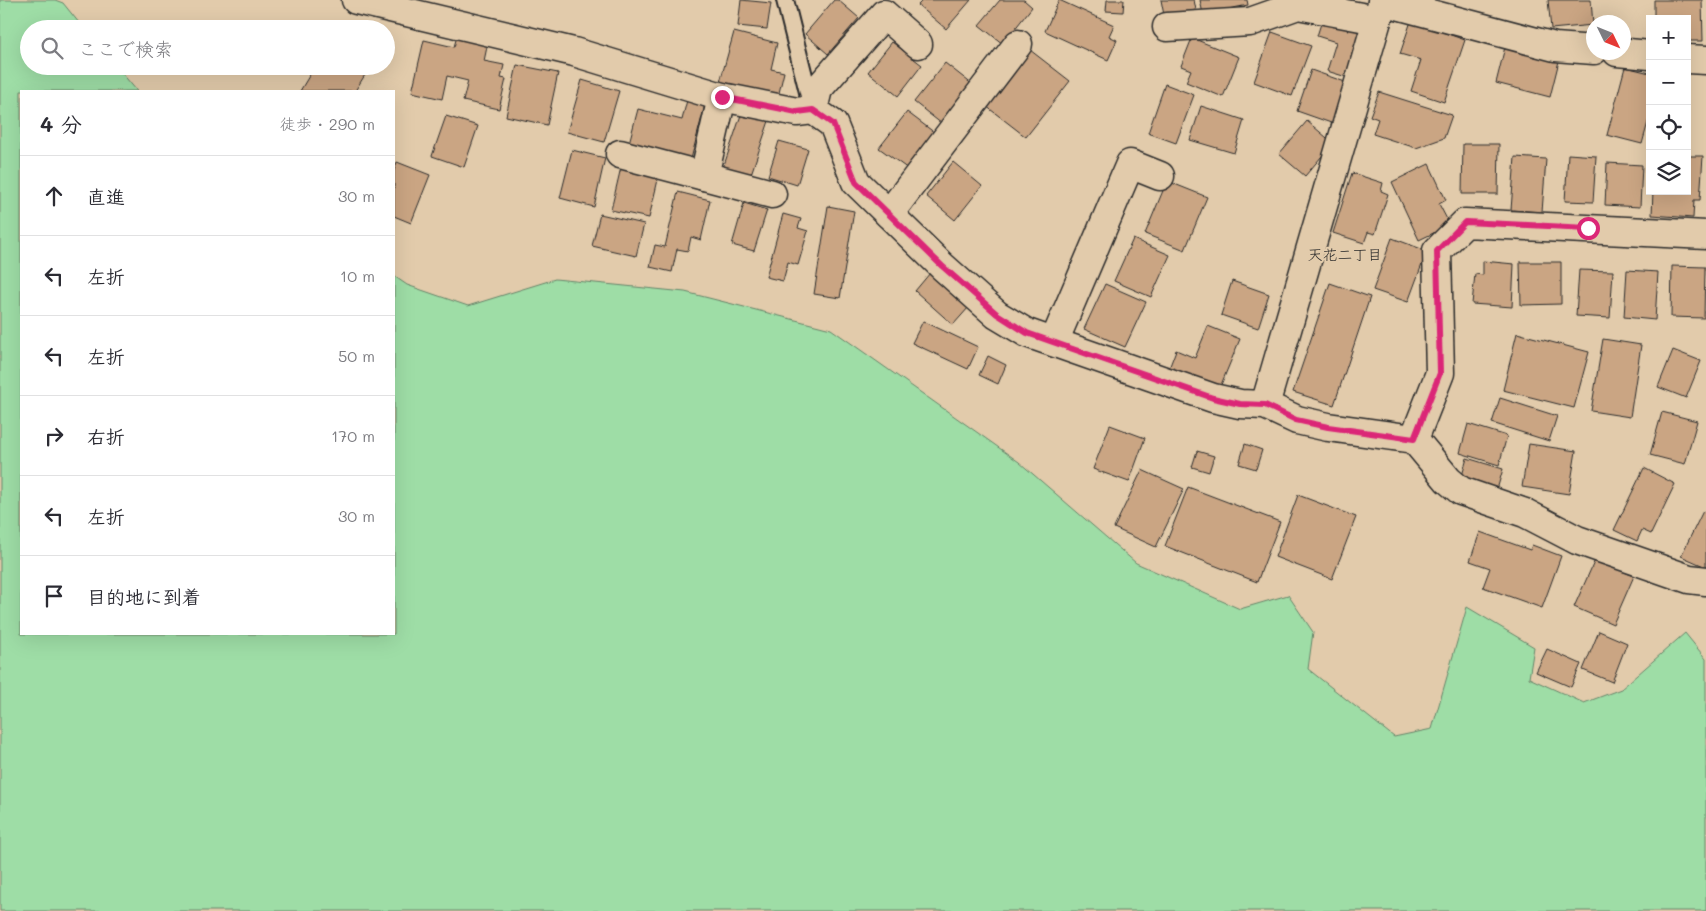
<!DOCTYPE html>
<html lang="ja">
<head>
<meta charset="utf-8">
<style>
	:root { --surface:#fff; --page:#f2f2f3; --text:#2b2b33; --muted:#7c7c81; --line:#e1e1e2 }
	body { margin:0; font-family:Mali,"Klee One",sans-serif; background:var(--page); color:var(--text) }
	.controls { position:absolute; right:15px; top:15px; display:grid; overflow:hidden; border-radius:0px; box-shadow:0 5px 20px #0002 }
	.controls button { width:45px; height:45px; display:grid; place-items:center; padding:0; border:0; border-bottom:1px solid var(--line); background:var(--surface); color:var(--text); font:25px sans-serif }
	.compass { position:absolute; left:1586px; top:15px; width:45px; height:45px; border-radius:50%; background:var(--surface); box-shadow:0 5px 20px #0002; rotate:133deg }
	.stop { position:absolute; width:15px; height:15px; margin:-11px; border:4px solid #db2777; border-radius:50%; background:#fff }
	.stop.end { background:#db2777; border-color:#fff; box-shadow:0 1px 5px #0008 }
	.list { margin:0; padding:0; list-style:none }
	h2 { display:flex; justify-content:space-between; align-items:center; height:65px; margin:0; padding:0 20px; font-size:21px }
	h2 small { font-size:16px; font-weight:400; color:var(--muted) }
	.list li { display:grid; grid-template-columns:32px 1fr auto; gap:15px; align-items:center; box-sizing:border-box; height:80px; padding:0 20px; border-top:1px solid var(--line) }
	.list b { display:block; font-size:19px; white-space:nowrap }
	.list em { font-size:16px; font-style:normal; color:var(--muted) }
	.icon { flex:none; width:28px; height:28px; fill:none; stroke:currentColor; stroke-width:2; stroke-linecap:round; stroke-linejoin:round }
	.map { position:relative; flex:none; width:1706px; height:911px; overflow:hidden }
	.search { position:absolute; background:var(--surface); box-shadow:0 5px 20px #0002; left:20px; top:20px; width:375px; height:55px; display:flex; align-items:center; gap:12px; box-sizing:border-box; padding:0 18px; border-radius:28px; color:var(--muted); font-size:19px }
	.panel { position:absolute; background:var(--surface); box-shadow:0 5px 20px #0002; left:20px; top:90px; width:375px; height:545px; border-radius:0px }
	.map>svg:first-child { display:block }
</style>
</head>
<body>
<div class="map">
<svg width="1706" height="911" viewBox="0 0 1706 911">
	<rect width="100%" height="100%" fill="#e2cbab"/>
	<filter id="ink" filterUnits="userSpaceOnUse"><feTurbulence type="fractalNoise" baseFrequency=".02" numOctaves="2"/><feDisplacementMap in="SourceGraphic" scale="10" xChannelSelector="R" yChannelSelector="G"/><feConvolveMatrix kernelMatrix="1 2 1 2 8 2 1 2 1" color-interpolation-filters="sRGB"/></filter>
	<g filter="url(#ink)">
		<polygon fill="#9edda6" stroke="#648468" points="0,0 55,0 63,3 84,29 29,29 29,66 116,66 137,91 21,91 21,634 394,634 394,276 407,285 468,306 555,279 685,292 831,329 1019,462 1136,563 1240,609 1288,595 1313,632 1308,669 1394,737 1432,729 1467,607 1534,647 1529,678 1584,703 1621,689 1685,633 1706,659 1706,911 0,911"/>
		<g fill="#caa583" stroke="#2b2b2b">
			<polygon points="741,0 771,3 767,29 738,26"/>
			<polygon points="834,0 838,0 859,18 828,54 805,34"/>
			<polygon points="923,0 971,0 946,29 918,5"/>
			<polygon points="1000,0 1024,0 1032,7 1003,44 979,25"/>
			<polygon points="1059,0 1114,25 1109,36 1117,40 1108,60 1045,31"/>
			<polygon points="1107,0 1124,0 1123,12 1106,11"/>
			<polygon points="1161,0 1194,0 1196,10 1164,15"/>
			<polygon points="1200,0 1247,0 1248,5 1203,14"/>
			<polygon points="1548,0 1591,0 1593,25 1551,29"/>
			<polygon points="1654,0 1702,0 1703,41 1687,41 1687,19 1654,19"/>
			<polygon points="1324,14 1369,29 1353,79 1327,71 1336,42 1317,36"/>
			<polygon points="1411,21 1465,40 1444,102 1411,91 1421,60 1400,54"/>
			<polygon points="734,32 777,43 771,69 784,72 778,97 720,82"/>
			<polygon points="1272,32 1311,46 1292,96 1254,82"/>
			<polygon points="457,36 488,42 484,61 504,65 501,78 506,79 499,109 463,101 468,81 447,76 442,99 412,92 424,40 454,47"/>
			<polygon points="1192,38 1239,57 1223,97 1186,82 1191,70 1181,66"/>
			<polygon points="892,42 922,65 898,96 868,72"/>
			<polygon points="1505,47 1559,61 1550,97 1496,83"/>
			<polygon points="1030,50 1070,81 1026,137 986,106"/>
			<polygon points="945,63 973,85 942,124 914,102"/>
			<polygon points="517,65 558,73 547,125 506,116"/>
			<polygon points="315,66 361,66 368,70 355,91 300,91"/>
			<polygon points="1625,67 1650,73 1650,115 1642,144 1607,135"/>
			<polygon points="1311,70 1348,83 1334,124 1297,111"/>
			<polygon points="582,80 619,91 604,142 567,132"/>
			<polygon points="1165,84 1194,95 1176,143 1148,133"/>
			<polygon points="1379,92 1452,115 1444,138 1416,148 1373,134 1378,119 1370,116"/>
			<polygon points="688,96 706,101 691,159 629,143 638,109 682,120"/>
			<polygon points="1201,106 1244,120 1234,153 1190,140"/>
			<polygon points="743,109 770,118 748,183 721,174"/>
			<polygon points="907,112 935,133 908,169 879,148"/>
			<polygon points="446,116 478,126 464,167 432,156"/>
			<polygon points="1307,121 1333,143 1305,176 1279,154"/>
			<polygon points="779,141 808,149 797,185 768,176"/>
			<polygon points="1463,144 1499,144 1498,194 1462,194"/>
			<polygon points="572,150 605,158 594,207 560,198"/>
			<polygon points="1568,154 1596,156 1593,202 1565,201"/>
			<polygon points="1687,156 1703,156 1700,200 1694,200 1693,218 1652,215 1653,191 1687,191"/>
			<polygon points="1515,157 1546,159 1542,212 1511,210"/>
			<polygon points="397,162 430,175 411,223 394,216 394,171"/>
			<polygon points="953,162 982,186 955,220 926,196"/>
			<polygon points="622,163 660,171 649,218 611,210"/>
			<polygon points="1607,163 1642,165 1640,207 1605,205"/>
			<polygon points="1429,164 1446,200 1439,204 1450,225 1419,240 1392,182"/>
			<polygon points="1352,173 1383,183 1381,191 1388,194 1375,234 1368,232 1364,243 1333,233"/>
			<polygon points="1167,181 1207,197 1185,250 1145,234"/>
			<polygon points="678,192 710,200 701,240 691,237 688,251 677,249 672,272 650,267 655,245 665,247"/>
			<polygon points="744,203 767,210 754,251 732,245"/>
			<polygon points="828,206 854,211 840,298 814,294"/>
			<polygon points="600,214 644,224 636,256 592,246"/>
			<polygon points="783,214 801,219 798,228 808,231 798,265 788,262 783,281 766,277"/>
			<polygon points="1392,238 1427,251 1408,302 1373,290"/>
			<polygon points="1133,239 1170,255 1151,297 1114,281"/>
			<polygon points="1483,261 1514,264 1512,307 1472,304 1475,274 1483,275"/>
			<polygon points="1520,262 1561,262 1561,304 1521,305"/>
			<polygon points="1672,266 1705,267 1704,318 1671,317"/>
			<polygon points="1579,270 1613,271 1610,318 1576,316"/>
			<polygon points="1627,270 1658,272 1655,320 1624,317"/>
			<polygon points="930,273 969,307 953,325 915,291"/>
			<polygon points="1232,281 1269,294 1258,328 1221,315"/>
			<polygon points="1330,283 1370,297 1334,405 1293,392"/>
			<polygon points="1105,284 1146,302 1125,347 1084,329"/>
			<polygon points="923,321 978,347 968,369 912,343"/>
			<polygon points="1208,326 1240,339 1218,392 1168,371 1176,350 1195,358"/>
			<polygon points="1517,333 1589,352 1574,408 1503,390"/>
			<polygon points="1603,339 1641,345 1630,417 1591,411"/>
			<polygon points="1673,350 1701,361 1686,398 1658,387"/>
			<polygon points="988,356 1006,365 998,384 979,375"/>
			<polygon points="1500,398 1557,416 1549,441 1492,423"/>
			<polygon points="1662,412 1697,421 1685,464 1650,455"/>
			<polygon points="1468,424 1507,436 1499,465 1460,453"/>
			<polygon points="1110,425 1145,438 1129,482 1093,469"/>
			<polygon points="1245,444 1262,450 1256,469 1239,464"/>
			<polygon points="1529,444 1576,451 1569,494 1522,487"/>
			<polygon points="1197,451 1214,456 1209,472 1192,467"/>
			<polygon points="1467,458 1503,469 1496,493 1460,483"/>
			<polygon points="1644,468 1675,484 1651,534 1642,530 1637,541 1614,530"/>
			<polygon points="1142,470 1184,489 1156,547 1114,528"/>
			<polygon points="1188,487 1280,522 1257,582 1165,546"/>
			<polygon points="1298,495 1356,517 1332,579 1275,557"/>
			<polygon points="1703,511 1706,513 1706,567 1681,556"/>
			<polygon points="1480,532 1530,550 1532,545 1561,556 1542,608 1483,587 1490,568 1470,561"/>
			<polygon points="1595,560 1634,576 1613,624 1574,607"/>
			<polygon points="1599,631 1627,643 1612,682 1583,670"/>
			<polygon points="1547,649 1581,664 1571,687 1536,672"/>
		</g>
		<g fill="none" stroke-linecap="round" stroke-linejoin="round">
			<g stroke="#2b2b2b" stroke-width="20">
				<polyline id="service" points="785,0 811,104"/>
			</g>
			<g stroke="#2b2b2b" stroke-width="31">
				<g id="minor">
					<polyline points="356,0 574,52 722,97 797,112 813,110 833,124 856,182 942,266 997,315 1027,333 1213,398 1240,404 1265,405 1297,420 1328,427 1414,439 1448,480 1461,491 1525,513 1577,540 1689,579 1706,581"/>
					<polyline points="1382,1 1555,47 1594,50"/>
					<polyline points="1167,27 1250,22 1298,5 1377,20"/>
					<polyline points="1617,52 1650,55"/>
					<polyline points="1687,59 1706,60"/>
					<polyline points="722,97 704,176 772,194"/>
					<polyline points="813,110 818,89 884,14 918,44"/>
					<polyline points="620,154 704,176"/>
					<polyline points="889,214 1018,44"/>
					<polyline points="1054,342 1130,164 1160,176"/>
					<polyline points="1265,405 1383,0"/>
					<polyline points="1414,439 1440,373 1437,251 1465,223 1706,235"/>
				</g>
			</g>
			<use href="#service" stroke="#e2cbab" stroke-width="16"/>
			<use href="#minor" stroke="#e2cbab" stroke-width="28"/>
		</g>
	</g>
	<g fill="none" stroke-linecap="round" stroke-linejoin="round" filter="url(#ink)">
		<polyline stroke="#db2777" stroke-width="6" points="722,97 797,112 813,110 833,124 856,182 942,266 997,314 1027,333 1213,398 1240,404 1265,405 1296,420 1328,427 1414,439 1440,373 1437,251 1465,222 1588,228"/>
	</g>
	<g text-anchor="middle" dominant-baseline="central" stroke-width="4" stroke-linejoin="round" paint-order="stroke">
		<g font-size="15" fill="#2b2b2b" stroke="#e2cbab">
			<text x="1345" y="254">天花二丁目</text>
		</g>
	</g>
</svg>
<div class="controls">
<button>+</button>
<button>−</button>
<button><svg class="icon" aria-label="locate" viewBox="0 0 24 24"><circle cx="12" cy="12" r="6"/><path d="M12 2v4M12 18v4M2 12h4M18 12h4"/></svg></button>
<button><svg class="icon" aria-label="layers" viewBox="0 0 24 24"><path d="M12 4l9 5-9 5-9-5zM3 14l9 5 9-5"/></svg></button>
</div>
<svg class="compass" viewBox="-18 -18 36 36"><path d="M0-13l5 13h-10z" fill="#e53935"/><path d="M0 13l5-13h-10z" fill="#7c7c81"/></svg>
<div class="stop" style="left:1588px;top:228px"></div>
<div class="stop end" style="left:722px;top:97px"></div>
<div class="search"><svg class="icon" aria-label="search" viewBox="0 0 24 24"><circle cx="10" cy="10" r="6"/><path d="M15 15l6 6"/></svg>ここで検索</div>
<section class="panel">
<h2>4 分<small>徒歩 · 290 m</small></h2>
<ul class="list">
<li><svg class="icon" aria-label="ahead" viewBox="0 0 24 24"><path d="M12 20V5M6 11l6-6 6 6"/></svg><div><b>直進</b></div><em>30 m</em></li>
<li><svg class="icon" aria-label="left" viewBox="0 0 24 24"><path d="M17 20v-9H6M10 6l-5 5 5 5"/></svg><div><b>左折</b></div><em>10 m</em></li>
<li><svg class="icon" aria-label="left" viewBox="0 0 24 24"><path d="M17 20v-9H6M10 6l-5 5 5 5"/></svg><div><b>左折</b></div><em>50 m</em></li>
<li><svg class="icon" aria-label="right" viewBox="0 0 24 24"><path d="M7 20v-9h11M14 6l5 5-5 5"/></svg><div><b>右折</b></div><em>170 m</em></li>
<li><svg class="icon" aria-label="left" viewBox="0 0 24 24"><path d="M17 20v-9H6M10 6l-5 5 5 5"/></svg><div><b>左折</b></div><em>30 m</em></li>
<li><svg class="icon" aria-label="arrive" viewBox="0 0 24 24"><path d="M6 21V4h12l-3 4 3 4H6"/></svg><div><b>目的地に到着</b></div></li>
</ul>
</section>
</div>
</body>
</html>
